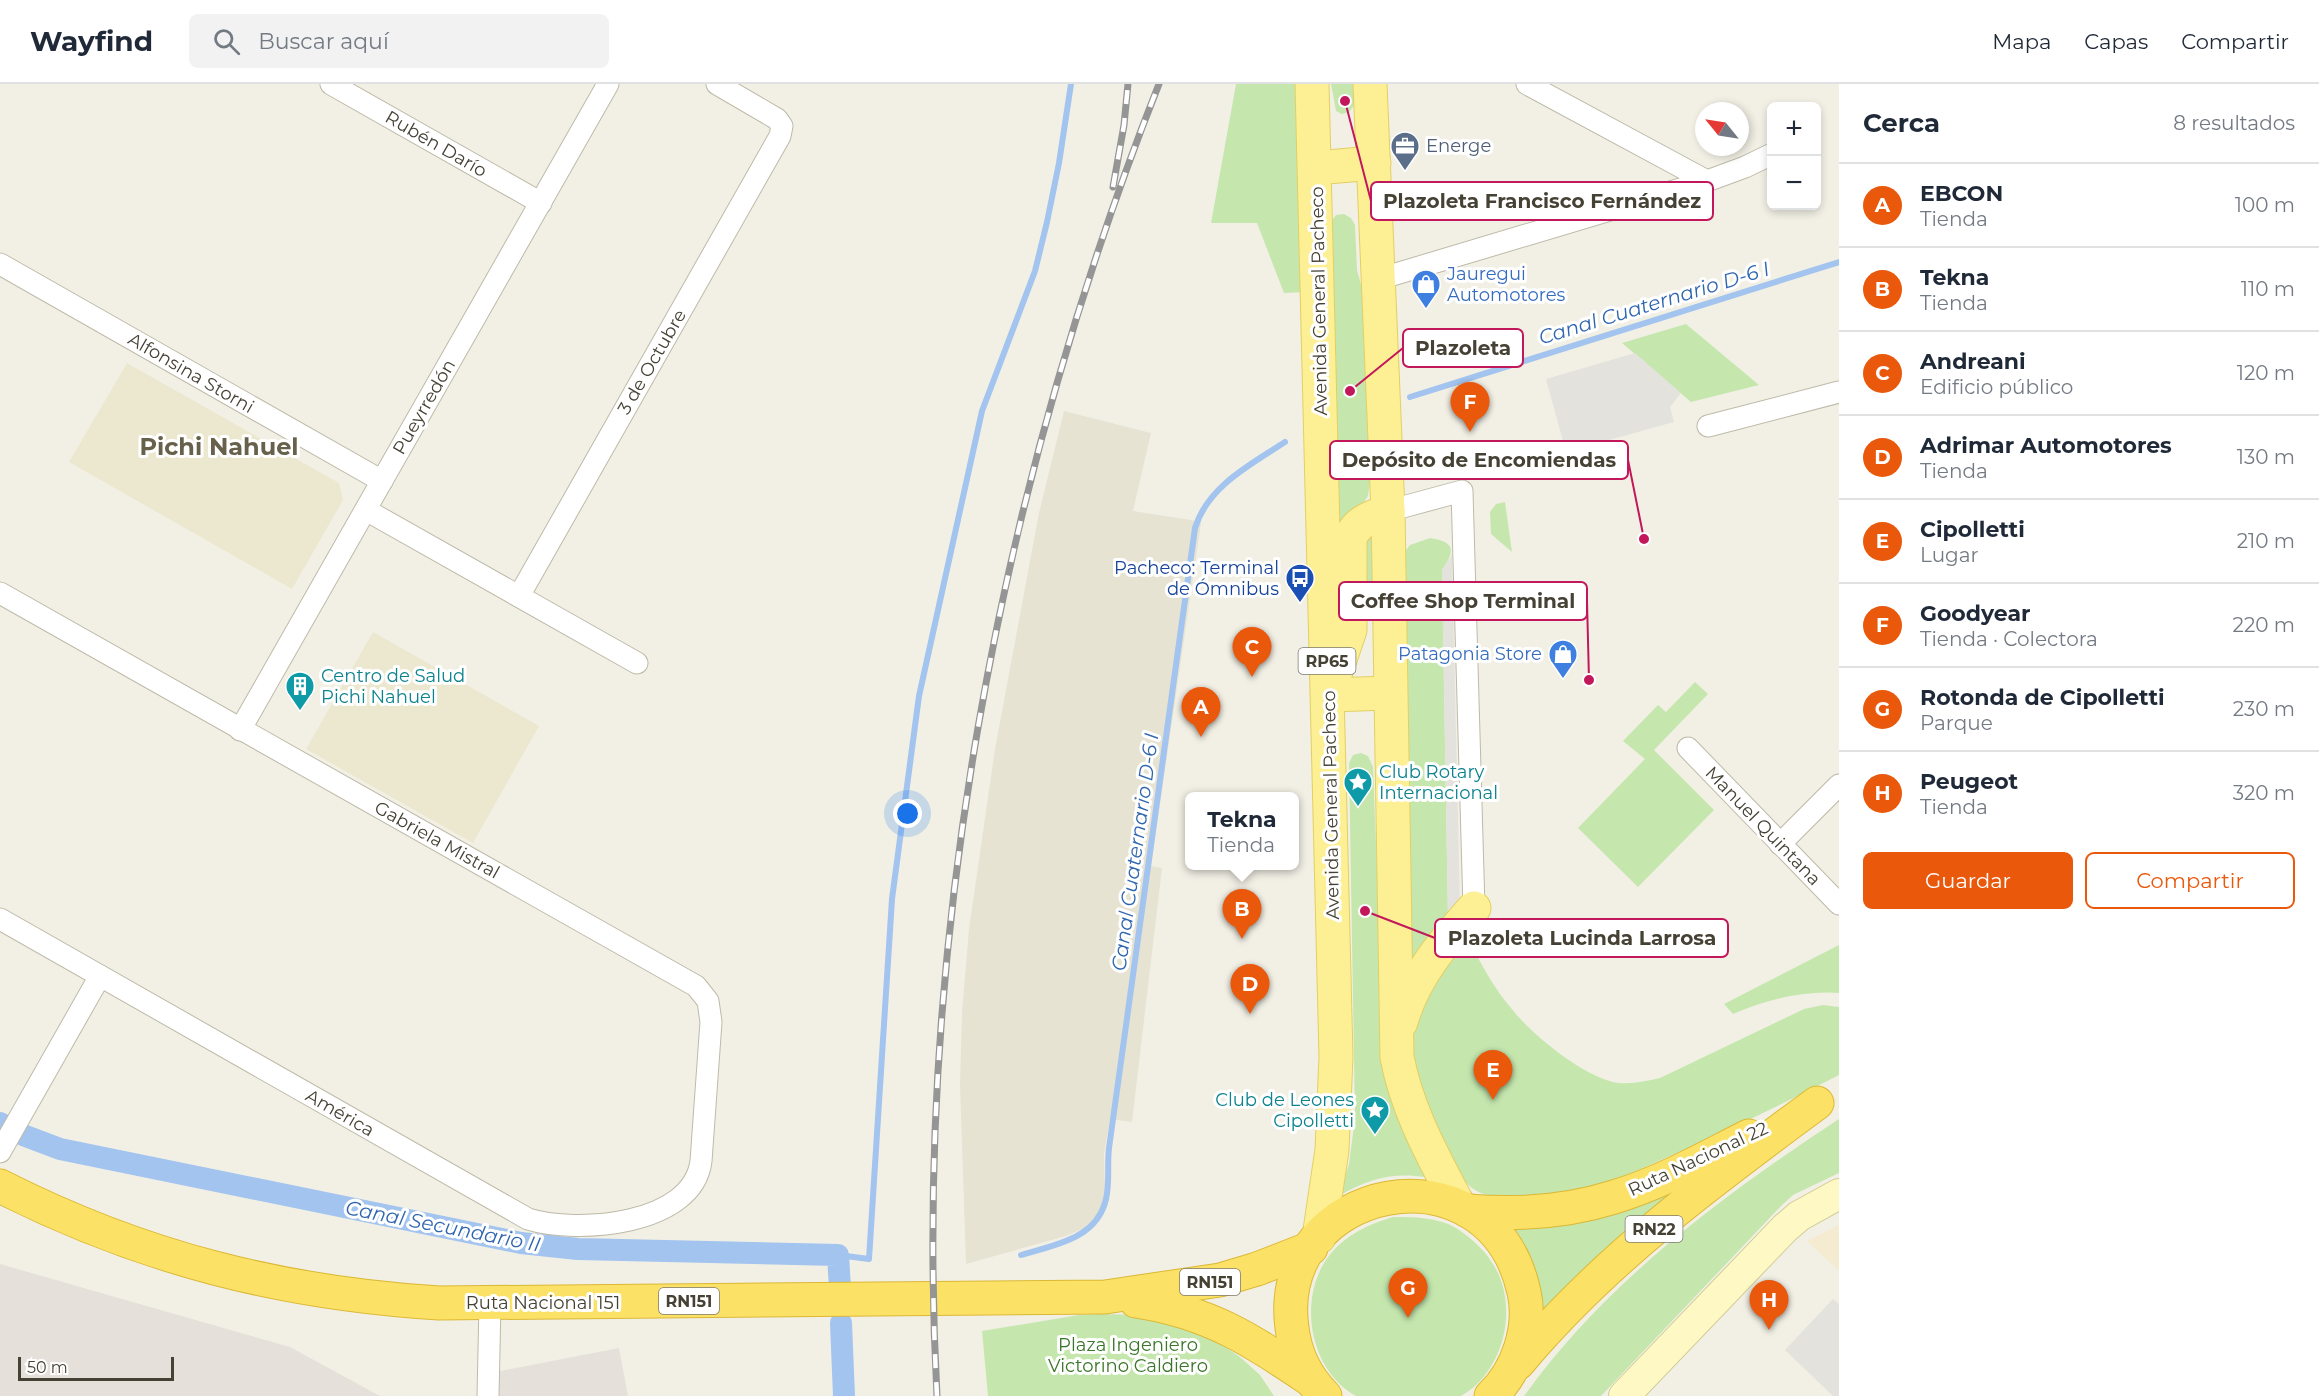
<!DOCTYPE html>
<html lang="es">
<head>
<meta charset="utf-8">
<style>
	:root { --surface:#fff; --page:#f2f2f3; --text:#1f2937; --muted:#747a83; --line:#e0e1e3; --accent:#ea580c }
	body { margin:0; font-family:Montserrat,sans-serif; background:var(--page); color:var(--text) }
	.controls { position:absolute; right:18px; top:18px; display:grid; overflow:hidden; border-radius:9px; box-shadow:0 3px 9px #0003 }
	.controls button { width:54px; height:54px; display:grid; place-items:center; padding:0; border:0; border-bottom:2px solid var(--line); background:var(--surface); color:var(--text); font:30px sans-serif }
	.compass { position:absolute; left:1695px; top:18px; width:54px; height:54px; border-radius:50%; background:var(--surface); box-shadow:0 3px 9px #0003; rotate:300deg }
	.scale { position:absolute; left:18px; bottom:15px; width:156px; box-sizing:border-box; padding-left:6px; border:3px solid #454135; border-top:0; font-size:16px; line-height:21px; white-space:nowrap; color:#454135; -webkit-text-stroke:4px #fff; paint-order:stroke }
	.you { position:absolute; left:908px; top:730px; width:21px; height:21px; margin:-15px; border:4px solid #fff; border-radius:50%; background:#1a73e8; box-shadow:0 0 0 9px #1a73e833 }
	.badge { display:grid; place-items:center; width:39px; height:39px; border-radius:50%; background:var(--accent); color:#fff; font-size:20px; font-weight:700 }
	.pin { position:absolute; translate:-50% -50px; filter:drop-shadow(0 2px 3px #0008) }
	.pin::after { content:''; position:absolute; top:32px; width:21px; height:18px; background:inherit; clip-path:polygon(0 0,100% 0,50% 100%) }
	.popup { position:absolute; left:1185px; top:708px; width:114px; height:78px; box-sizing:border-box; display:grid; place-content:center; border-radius:9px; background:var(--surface); filter:drop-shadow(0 2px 4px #0005); font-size:20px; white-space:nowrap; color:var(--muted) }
	.popup b { font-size:22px; color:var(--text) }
	.popup::after { content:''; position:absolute; left:50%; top:100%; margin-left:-12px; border:12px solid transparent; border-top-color:var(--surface) }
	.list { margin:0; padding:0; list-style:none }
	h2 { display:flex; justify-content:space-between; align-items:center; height:78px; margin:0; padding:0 24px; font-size:26px }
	h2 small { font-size:20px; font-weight:400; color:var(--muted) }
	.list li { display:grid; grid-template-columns:39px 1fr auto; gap:18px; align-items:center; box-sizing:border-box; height:84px; padding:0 24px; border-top:2px solid var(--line) }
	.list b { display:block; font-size:22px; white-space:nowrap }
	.list p { margin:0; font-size:20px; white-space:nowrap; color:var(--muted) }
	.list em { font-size:20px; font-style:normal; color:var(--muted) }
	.actions { display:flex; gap:12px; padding:18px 24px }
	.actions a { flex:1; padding:14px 0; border:2px solid var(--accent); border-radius:9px; text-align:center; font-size:21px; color:var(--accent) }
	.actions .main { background:var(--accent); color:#fff }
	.icon { flex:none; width:33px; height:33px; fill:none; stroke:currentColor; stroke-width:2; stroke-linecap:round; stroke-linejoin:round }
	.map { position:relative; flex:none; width:1839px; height:1312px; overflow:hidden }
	header { display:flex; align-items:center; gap:36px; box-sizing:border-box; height:84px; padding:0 30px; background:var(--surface); border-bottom:2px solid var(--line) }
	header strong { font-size:28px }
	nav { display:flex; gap:33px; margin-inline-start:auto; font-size:21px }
	.search { width:420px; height:54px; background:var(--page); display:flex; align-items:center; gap:15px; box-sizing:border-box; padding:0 21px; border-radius:9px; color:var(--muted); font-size:22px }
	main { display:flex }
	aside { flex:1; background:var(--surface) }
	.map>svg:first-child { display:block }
</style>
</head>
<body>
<header>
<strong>Wayfind</strong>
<div class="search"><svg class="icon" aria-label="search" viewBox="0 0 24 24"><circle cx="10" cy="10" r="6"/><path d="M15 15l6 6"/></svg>Buscar aquí</div>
<nav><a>Mapa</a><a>Capas</a><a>Compartir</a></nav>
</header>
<main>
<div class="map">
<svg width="1839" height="1312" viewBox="0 0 1839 1312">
	<rect width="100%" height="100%" fill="#f2f0e5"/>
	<polygon fill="#e6e3d3" points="1064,327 1151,349 1133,427 1191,436 1201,439 1151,782 1162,784 1132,1038 1110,1035 1104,1070 1105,1104 1102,1122 1098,1130 1084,1144 1066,1152 966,1180 960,1001 962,929 969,845 995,665 1039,429"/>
	<polygon fill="#f5ebd0" points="1839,1141 1839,1187 1807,1157"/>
	<g fill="#e5e1da">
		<polygon points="0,1180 290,1263 380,1312 0,1312"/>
		<polygon points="619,1264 628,1312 499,1312 495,1288"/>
	</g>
	<g fill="#ece8cf">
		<polygon points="127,279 339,399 343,416 292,505 69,378"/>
		<polygon points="373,548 539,642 473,759 306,665"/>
	</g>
	<g fill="#c5e7ae">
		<polygon points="1236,0 1300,0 1305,208 1284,209 1257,139 1211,139"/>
		<polygon points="1331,0 1356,0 1356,19 1349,28 1342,30 1336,27"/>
		<polygon points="1344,130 1351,134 1355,141 1357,186 1363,208 1370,399 1368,412 1338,456 1331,138 1336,131"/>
		<polygon points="1686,240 1759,301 1691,318 1622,259"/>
		<polygon points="1505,418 1512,468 1491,450 1490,428 1496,420"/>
		<polygon points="1371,449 1374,525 1372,532 1366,535 1359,468"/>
		<path d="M1430,454c26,4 25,13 12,32l6,347 -41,65 -4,-428 7,-9z"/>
		<polygon points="1695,598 1708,610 1654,666 1714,726 1638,803 1578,744 1645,675 1623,657 1658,621 1666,628"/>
		<path d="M1361,669l7,3 5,11 11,287 41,123c-32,-5 -58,2 -86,19l10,-32 6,-46 -6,-355 4,-8z"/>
		<path d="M1463,855l6,2 3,5c11,22 23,43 39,62 20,26 75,71 108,75 15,1 27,-2 41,-5l144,-69 19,-4 16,2v68c-58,30 -116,58 -176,84 -30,13 -61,29 -93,35 -25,5 -78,10 -98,-6 -17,-13 -29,-46 -39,-66 -18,-33 -28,-81 -12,-118 9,-20 30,-46 42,-65z"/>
		<path d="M1839,861v48c-34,-3 -75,7 -106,21l-9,-10z"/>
		<path d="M1839,1035v54l-46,22 -12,11 -180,190h-77c82,-114 199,-201 315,-277z"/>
		<polygon points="1699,1090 1540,1236 1520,1158 1511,1143"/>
		<path d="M1393,1133c22,0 44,0 63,11 16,10 32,25 41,43 21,42 5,102 -36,125h-105c-52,-29 -61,-113 -16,-152 16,-14 33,-21 53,-27z"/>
		<polygon points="1102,1230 1147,1231 1218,1258 1240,1273 1260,1291 1274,1312 988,1312 982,1247 1079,1231"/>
	</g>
	<g fill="#e3e2dd">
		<polygon points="1635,269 1681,309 1670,323 1674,338 1566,368 1546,295"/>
		<polygon points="1452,471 1460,821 1448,833 1442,486"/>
		<polygon points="1833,1215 1839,1220 1839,1312 1833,1312 1785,1266"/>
	</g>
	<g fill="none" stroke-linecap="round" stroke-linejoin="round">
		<g stroke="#a2c4ef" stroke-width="6">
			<polyline points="1410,313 1839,178"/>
			<polyline points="838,1171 869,1175 892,815 919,612 982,327 1035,187 1047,138 1059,79 1071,0"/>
			<path d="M1021,1171c33,-10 76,-16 85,-56 4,-17 1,-34 3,-51l86,-620c13,-42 55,-63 90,-86"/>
		</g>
		<g stroke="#a2c4ef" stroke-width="22">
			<polyline points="0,1039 2,1040"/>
			<polyline points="23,1051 60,1065 521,1159 578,1165 838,1171 840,1204"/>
			<polyline points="841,1239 844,1312"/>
		</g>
		<g stroke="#bebaa8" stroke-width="23">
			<g id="street">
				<polyline points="331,0 541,119"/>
				<polyline points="1527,0 1707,97"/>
				<polyline points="0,180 382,397"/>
				<polyline points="1379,195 1707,97 1745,83 1772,70"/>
				<polyline points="1708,342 1839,308"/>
				<polyline points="366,426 637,579"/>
				<polyline points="1388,427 1462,407 1474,824"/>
				<path d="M0,509l696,393 12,15 3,21 -10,139c-8,65 -125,73 -173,58l-528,-300"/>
				<polyline points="519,512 780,52 782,42 777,35 717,0"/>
				<polyline points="240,646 608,0"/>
				<polyline points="1688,664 1839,820"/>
				<polyline points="1780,760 1839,701"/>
				<polyline points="0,1068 100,892"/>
				<polyline points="488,1312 490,1220"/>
			</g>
		</g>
		<g stroke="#d2cb95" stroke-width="32">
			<polyline id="secondary" points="1624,1312 1785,1144 1799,1132 1839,1110"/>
		</g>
		<g stroke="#e2cf64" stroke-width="35">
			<g id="primary">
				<polyline points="1312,0 1336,973 1332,1066 1319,1153"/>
				<path d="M1370,0l18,427 9,546c10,54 37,101 62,149"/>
				<polyline points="1315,84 1374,79"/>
				<path d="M1388,427c-16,6 -31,10 -38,27v92l-22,65 62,-2"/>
				<path d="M1401,938c13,-46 42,-79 73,-114"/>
			</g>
		</g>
		<g stroke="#dbb836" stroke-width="35">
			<g id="highway">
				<path d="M0,1102c142,72 281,107 439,117l666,-6 115,-17 37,-11 54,-21"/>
				<path d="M1468,1127c49,4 99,1 146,-14 47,-14 91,-39 135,-61"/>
				<path d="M1136,1217c73,11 116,39 175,79"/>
				<path d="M1518,1279c85,-102 193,-182 299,-260"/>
				<path d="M1325,1312c-18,-18 -30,-42 -33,-68 -20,-144 198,-190 232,-36 8,35 -6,79 -33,104"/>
			</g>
		</g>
		<use href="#street" stroke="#fff" stroke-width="21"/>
		<use href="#secondary" stroke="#fef9c4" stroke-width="30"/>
		<use href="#primary" stroke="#fdef94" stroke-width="33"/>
		<use href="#highway" stroke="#fce167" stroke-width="33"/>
		<g stroke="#959595" stroke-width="7">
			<g id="rail">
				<polyline points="1113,103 1124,41 1128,0"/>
				<path d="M937,1312c-24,-443 59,-900 222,-1312"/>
			</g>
		</g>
		<use href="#rail" stroke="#fff" stroke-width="4.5" stroke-dasharray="14" stroke-linecap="butt"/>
	</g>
	<defs>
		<g id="office-pin" transform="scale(1.5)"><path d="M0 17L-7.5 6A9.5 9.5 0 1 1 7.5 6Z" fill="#5c6f8a" stroke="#fff"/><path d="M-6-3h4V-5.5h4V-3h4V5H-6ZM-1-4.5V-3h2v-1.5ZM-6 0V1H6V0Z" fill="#fff"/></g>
		<g id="shop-pin" transform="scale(1.5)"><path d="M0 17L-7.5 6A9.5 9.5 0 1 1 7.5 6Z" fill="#3f7fe0" stroke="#fff"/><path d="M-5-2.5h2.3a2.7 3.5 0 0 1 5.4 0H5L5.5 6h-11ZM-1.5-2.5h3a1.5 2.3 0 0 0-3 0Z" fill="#fff"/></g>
		<g id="bus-pin" transform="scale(1.5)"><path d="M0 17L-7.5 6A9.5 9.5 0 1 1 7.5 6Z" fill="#1a4fb4" stroke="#fff"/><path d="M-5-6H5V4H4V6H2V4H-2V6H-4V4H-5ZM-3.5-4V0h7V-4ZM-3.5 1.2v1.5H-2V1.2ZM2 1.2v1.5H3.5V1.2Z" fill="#fff"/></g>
		<g id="building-pin" transform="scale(1.5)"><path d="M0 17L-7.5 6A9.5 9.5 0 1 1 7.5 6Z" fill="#0f9aa8" stroke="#fff"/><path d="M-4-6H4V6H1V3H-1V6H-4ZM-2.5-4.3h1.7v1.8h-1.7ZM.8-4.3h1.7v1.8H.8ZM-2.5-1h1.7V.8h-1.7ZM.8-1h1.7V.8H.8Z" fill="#fff"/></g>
		<g id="sight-pin" transform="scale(1.5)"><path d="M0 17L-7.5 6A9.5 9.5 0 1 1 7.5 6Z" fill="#0f9aa8" stroke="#fff"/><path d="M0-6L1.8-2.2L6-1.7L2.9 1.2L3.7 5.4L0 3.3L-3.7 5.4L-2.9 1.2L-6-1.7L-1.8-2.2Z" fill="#fff"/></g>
	</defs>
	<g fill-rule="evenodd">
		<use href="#office-pin" x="1405" y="62"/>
		<use href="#shop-pin" x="1426" y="200"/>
		<use href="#bus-pin" x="1300" y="494"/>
		<use href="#shop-pin" x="1563" y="570"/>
		<use href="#building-pin" x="300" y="602"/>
		<use href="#sight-pin" x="1358" y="698"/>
		<use href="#sight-pin" x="1375" y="1026"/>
	</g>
	<g text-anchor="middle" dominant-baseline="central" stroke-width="6" stroke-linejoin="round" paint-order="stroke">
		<g fill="#fff" stroke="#7d7a72" stroke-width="1.5">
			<rect x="1298.5" y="564" width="57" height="26" rx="4.5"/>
			<rect x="1625.5" y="1132" width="57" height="26" rx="4.5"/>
			<rect x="1180" y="1185" width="60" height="26" rx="4.5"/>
			<rect x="659" y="1204" width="60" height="26" rx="4.5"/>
		</g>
		<g font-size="16" font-weight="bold" fill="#454135">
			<text x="1327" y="577">RP65</text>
			<text x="1654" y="1145">RN22</text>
			<text x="1210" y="1198">RN151</text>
			<text x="689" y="1217">RN151</text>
		</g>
		<g font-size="18" fill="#454135" stroke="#fff">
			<text transform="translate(436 60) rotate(30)">Rubén Darío</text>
			<text transform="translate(1319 217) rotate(-91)">Avenida General Pacheco</text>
			<text transform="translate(652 278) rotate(-60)">3 de Octubre</text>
			<text transform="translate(191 289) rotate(30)">Alfonsina Storni</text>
			<text transform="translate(424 323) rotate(-60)">Pueyrredón</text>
			<text transform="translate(1331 721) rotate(-91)">Avenida General Pacheco</text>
			<text transform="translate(1763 742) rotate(46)">Manuel Quintana</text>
			<text transform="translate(437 756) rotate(29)">Gabriela Mistral</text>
			<text transform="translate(340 1029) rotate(30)">América</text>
			<text transform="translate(1698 1075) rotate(-25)">Ruta Nacional 22</text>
			<text x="543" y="1219">Ruta Nacional 151</text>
		</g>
		<g font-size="18" fill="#4e5e75" stroke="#fff" text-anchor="start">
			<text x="1426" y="62">Energe</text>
		</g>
		<g font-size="18" fill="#366cbe" stroke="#fff" text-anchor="start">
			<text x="1447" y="190">Jauregui<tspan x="1447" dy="21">Automotores</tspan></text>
			<text x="1542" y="570" text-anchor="end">Patagonia Store</text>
		</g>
		<g font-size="18" fill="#164399" stroke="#fff" text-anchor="end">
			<text x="1279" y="484">Pacheco: Terminal<tspan x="1279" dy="21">de Ómnibus</tspan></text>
		</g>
		<g font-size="18" fill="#0d838f" stroke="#fff" text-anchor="start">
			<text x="321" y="592">Centro de Salud<tspan x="321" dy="21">Pichi Nahuel</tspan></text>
			<text x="1379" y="688">Club Rotary<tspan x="1379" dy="21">Internacional</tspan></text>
			<text x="1354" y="1016" text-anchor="end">Club de Leones<tspan x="1354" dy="21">Cipolletti</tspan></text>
		</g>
		<g font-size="18" fill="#3a7629" stroke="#fff">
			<text x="1128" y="1261">Plaza Ingeniero<tspan x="1128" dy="21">Victorino Caldiero</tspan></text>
		</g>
		<g font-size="20" font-style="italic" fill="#2f66af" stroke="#fff">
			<text transform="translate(1654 219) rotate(-17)">Canal Cuaternario D-6 I</text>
			<text transform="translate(1135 768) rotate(-82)">Canal Cuaternario D-6 I</text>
			<text transform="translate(443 1142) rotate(11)">Canal Secundario II</text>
		</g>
		<g font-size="24" font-weight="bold" fill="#67614c" stroke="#fff">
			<text x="219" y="362">Pichi Nahuel</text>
		</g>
	</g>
	<path fill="none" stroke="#c2185b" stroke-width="2" d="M1345 17L1371 117M1350 307L1403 264M1644 455L1628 376M1589 596L1587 517M1365 827L1435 854"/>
	<g fill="#c2185b" stroke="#fff" stroke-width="2">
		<circle cx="1345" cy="17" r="6"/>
		<circle cx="1350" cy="307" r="6"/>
		<circle cx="1644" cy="455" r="6"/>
		<circle cx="1589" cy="596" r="6"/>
		<circle cx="1365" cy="827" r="6"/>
	</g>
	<g fill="#fff" stroke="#c2185b" stroke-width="2">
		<rect x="1371" y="98" width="342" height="38" rx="6"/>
		<rect x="1403" y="245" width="120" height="38" rx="6"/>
		<rect x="1330" y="357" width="298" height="38" rx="6"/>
		<rect x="1339" y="498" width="248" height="38" rx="6"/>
		<rect x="1435" y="835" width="293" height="38" rx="6"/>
	</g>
	<g font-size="20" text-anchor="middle" font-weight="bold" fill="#454135">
		<text x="1542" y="124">Plazoleta Francisco Fernández</text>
		<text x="1463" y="271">Plazoleta</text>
		<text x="1479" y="383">Depósito de Encomiendas</text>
		<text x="1463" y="524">Coffee Shop Terminal</text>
		<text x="1582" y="861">Plazoleta Lucinda Larrosa</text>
	</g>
</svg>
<div class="controls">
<button>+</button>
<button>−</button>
</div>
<svg class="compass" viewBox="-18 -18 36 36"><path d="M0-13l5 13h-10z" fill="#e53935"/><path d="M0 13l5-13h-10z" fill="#747a83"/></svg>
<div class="scale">50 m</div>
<div class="you"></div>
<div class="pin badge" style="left:1201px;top:653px">A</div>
<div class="pin badge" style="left:1242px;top:855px">B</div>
<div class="popup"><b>Tekna</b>Tienda</div>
<div class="pin badge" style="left:1252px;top:593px">C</div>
<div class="pin badge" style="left:1250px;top:930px">D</div>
<div class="pin badge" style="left:1493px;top:1016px">E</div>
<div class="pin badge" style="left:1470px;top:348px">F</div>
<div class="pin badge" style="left:1408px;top:1234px">G</div>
<div class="pin badge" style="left:1769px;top:1246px">H</div>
</div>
<aside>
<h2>Cerca<small>8 resultados</small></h2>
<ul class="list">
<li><span class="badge">A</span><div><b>EBCON</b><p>Tienda</p></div><em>100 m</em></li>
<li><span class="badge">B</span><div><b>Tekna</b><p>Tienda</p></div><em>110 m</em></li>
<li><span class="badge">C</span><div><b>Andreani</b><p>Edificio público</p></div><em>120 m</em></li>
<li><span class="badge">D</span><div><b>Adrimar Automotores</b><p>Tienda</p></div><em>130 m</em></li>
<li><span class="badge">E</span><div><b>Cipolletti</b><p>Lugar</p></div><em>210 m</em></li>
<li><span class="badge">F</span><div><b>Goodyear</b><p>Tienda · Colectora</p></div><em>220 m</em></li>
<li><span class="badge">G</span><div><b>Rotonda de Cipolletti</b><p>Parque</p></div><em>230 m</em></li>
<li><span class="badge">H</span><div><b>Peugeot</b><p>Tienda</p></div><em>320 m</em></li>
</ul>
<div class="actions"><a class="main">Guardar</a><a>Compartir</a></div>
</aside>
</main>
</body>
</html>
